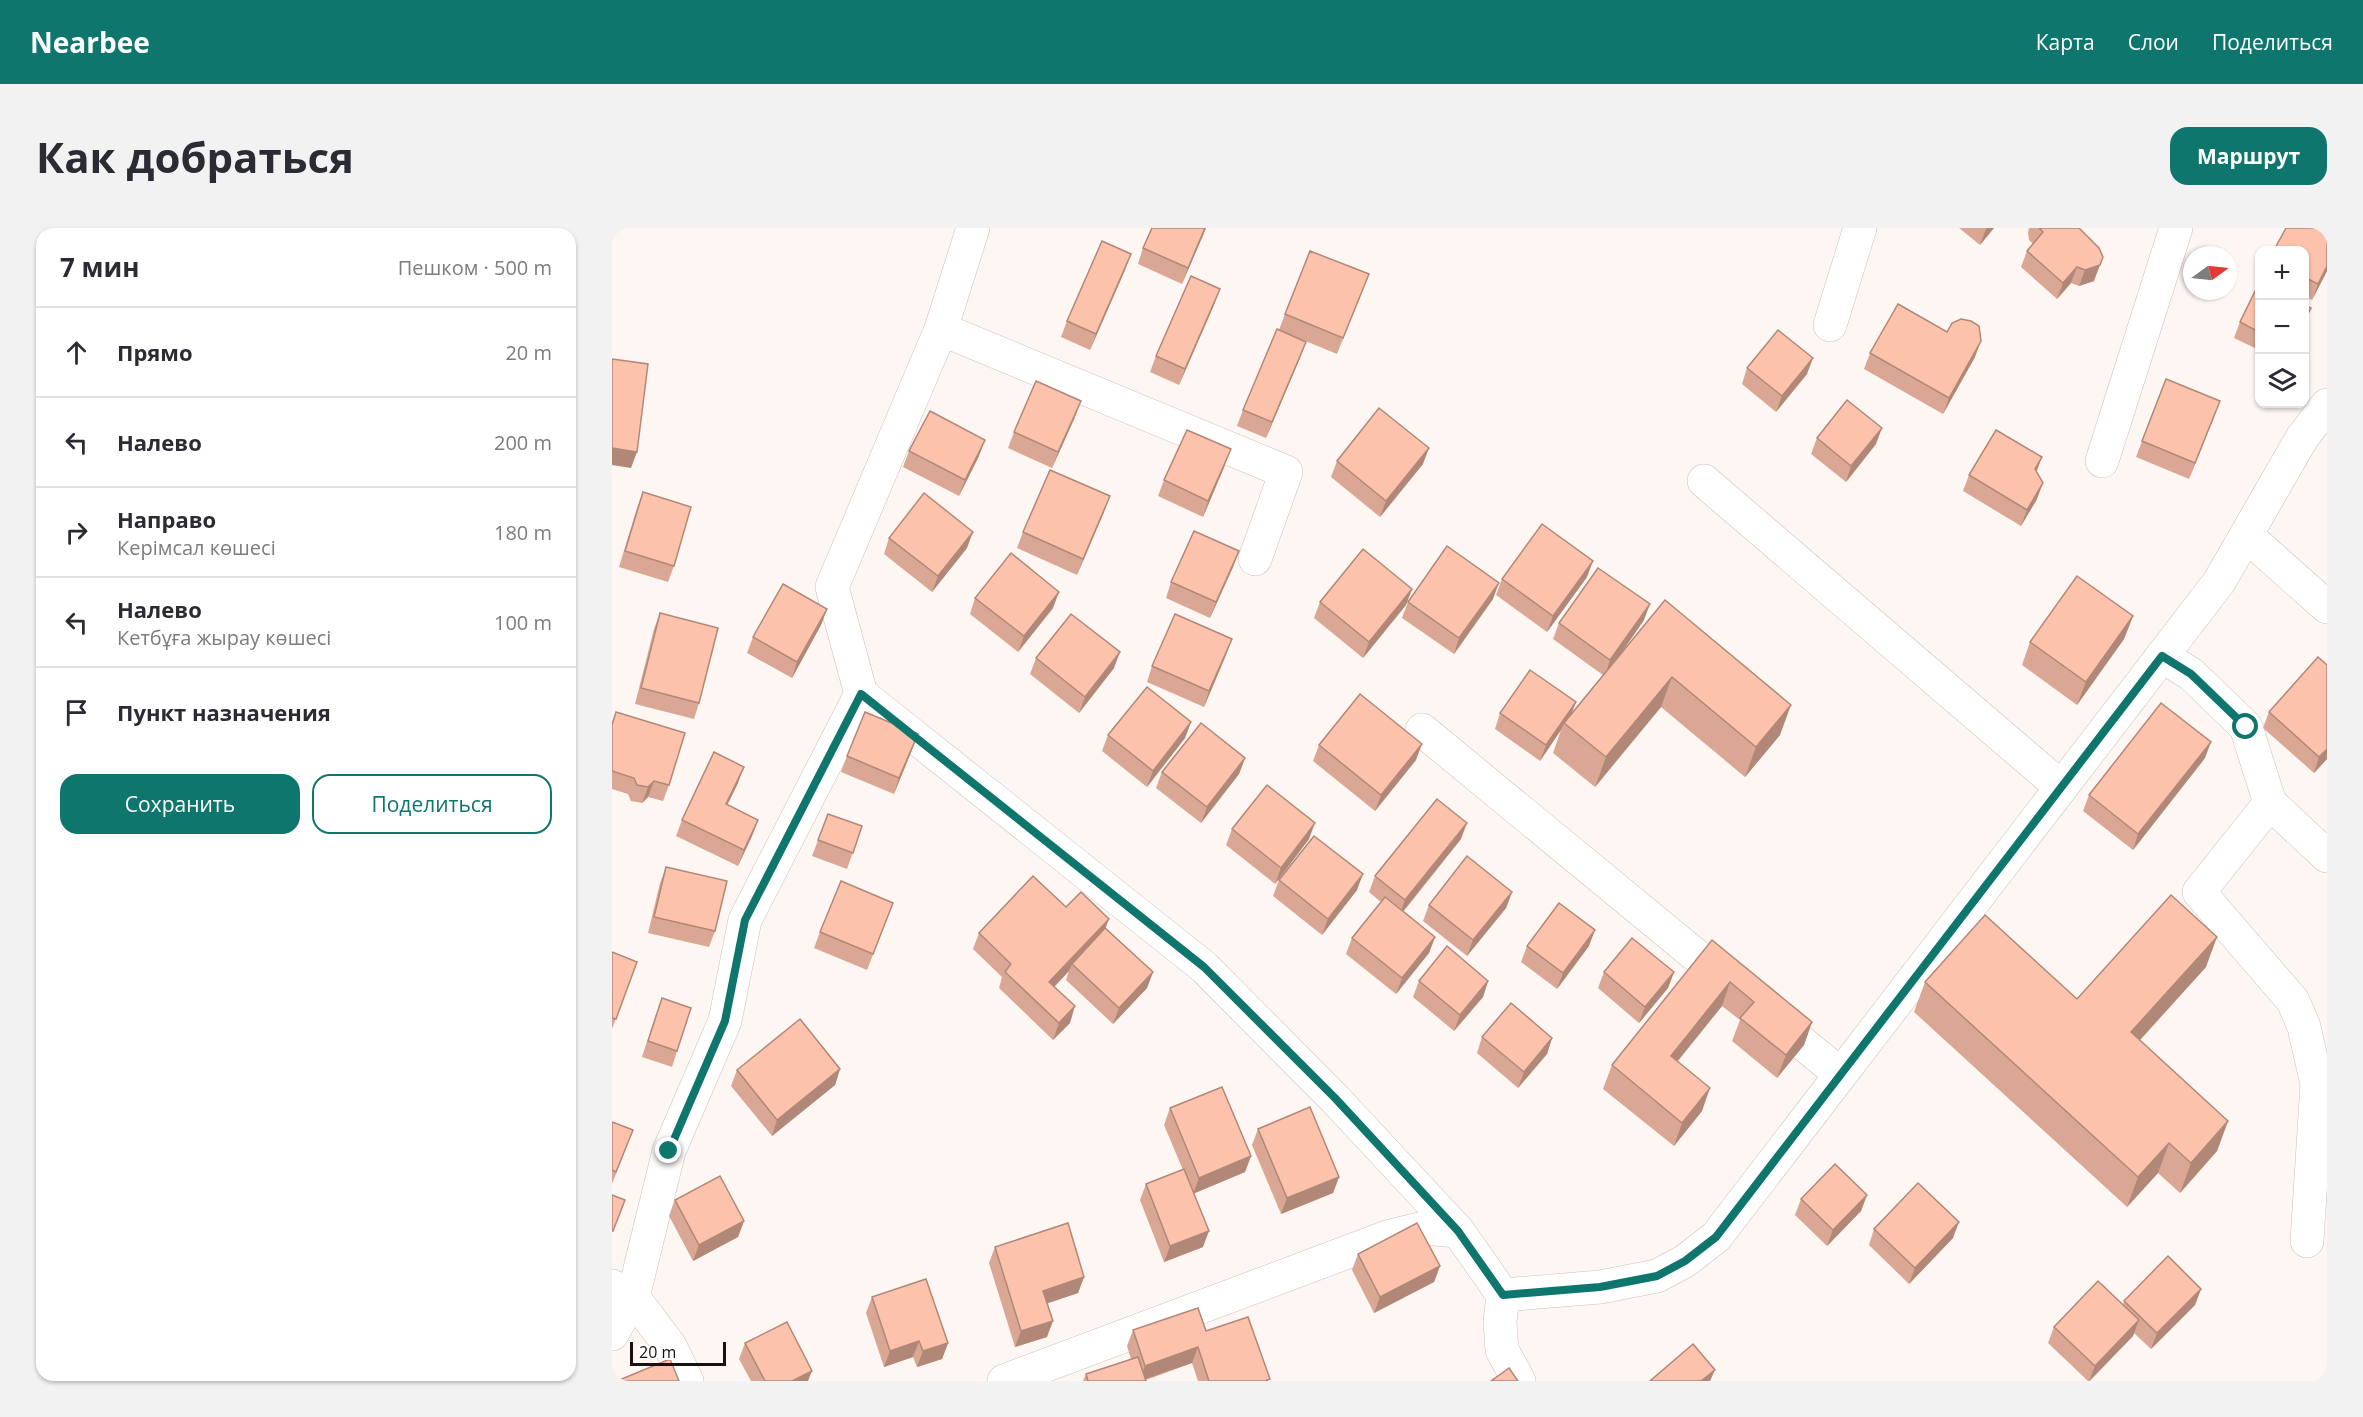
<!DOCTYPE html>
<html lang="ru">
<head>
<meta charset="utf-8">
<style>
	:root { --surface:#fff; --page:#f2f2f3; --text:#2b2b33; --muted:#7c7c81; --line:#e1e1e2; --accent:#0f766e }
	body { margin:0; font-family:"Open Sans",sans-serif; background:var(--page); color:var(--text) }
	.controls { position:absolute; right:18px; top:18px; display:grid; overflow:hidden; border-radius:12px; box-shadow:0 2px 4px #0004 }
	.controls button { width:54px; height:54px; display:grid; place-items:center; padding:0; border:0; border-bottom:2px solid var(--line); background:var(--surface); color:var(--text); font:30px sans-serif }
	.compass { position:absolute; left:1571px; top:18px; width:54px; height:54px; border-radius:50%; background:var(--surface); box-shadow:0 2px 4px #0004; rotate:75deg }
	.scale { position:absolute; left:18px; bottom:15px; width:96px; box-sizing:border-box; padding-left:6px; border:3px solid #161210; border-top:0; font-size:16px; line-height:21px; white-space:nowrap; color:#161210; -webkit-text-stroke:4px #fff; paint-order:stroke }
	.stop { position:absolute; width:18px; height:18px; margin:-14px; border:4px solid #0f766e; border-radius:50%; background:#fff }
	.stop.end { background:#0f766e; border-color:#fff; box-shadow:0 2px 6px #0008 }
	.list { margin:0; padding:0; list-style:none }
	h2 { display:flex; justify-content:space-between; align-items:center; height:78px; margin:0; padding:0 24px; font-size:26px }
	h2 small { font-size:20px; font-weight:400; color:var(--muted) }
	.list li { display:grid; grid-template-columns:39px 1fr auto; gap:18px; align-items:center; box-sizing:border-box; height:90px; padding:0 24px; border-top:2px solid var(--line) }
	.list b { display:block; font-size:22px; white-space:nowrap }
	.list p { margin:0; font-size:20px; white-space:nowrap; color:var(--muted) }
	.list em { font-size:20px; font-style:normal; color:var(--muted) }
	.actions { display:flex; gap:12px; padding:18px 24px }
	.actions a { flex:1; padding:14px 0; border:2px solid var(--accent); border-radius:18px; text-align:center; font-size:21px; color:var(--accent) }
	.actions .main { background:var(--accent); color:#fff }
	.icon { flex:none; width:33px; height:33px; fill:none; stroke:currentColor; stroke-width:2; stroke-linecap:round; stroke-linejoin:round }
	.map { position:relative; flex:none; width:1715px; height:1153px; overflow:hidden; border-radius:18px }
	header { display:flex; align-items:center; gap:36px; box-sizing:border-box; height:84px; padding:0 30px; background:var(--accent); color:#fff }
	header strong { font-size:28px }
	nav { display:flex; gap:33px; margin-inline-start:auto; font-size:21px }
	.intro { display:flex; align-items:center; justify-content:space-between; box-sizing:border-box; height:144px; padding:0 36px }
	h1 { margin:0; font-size:42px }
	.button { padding:15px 27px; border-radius:18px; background:var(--accent); color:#fff; font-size:21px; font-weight:700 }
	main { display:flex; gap:36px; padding:0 36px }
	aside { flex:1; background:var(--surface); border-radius:18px; box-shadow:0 2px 4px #0004 }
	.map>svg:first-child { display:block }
</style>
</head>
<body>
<header>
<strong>Nearbee</strong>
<nav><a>Карта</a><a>Слои</a><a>Поделиться</a></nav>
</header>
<div class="intro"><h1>Как добраться</h1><a class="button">Маршрут</a></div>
<main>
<aside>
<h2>7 мин<small>Пешком · 500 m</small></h2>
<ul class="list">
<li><svg class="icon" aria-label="ahead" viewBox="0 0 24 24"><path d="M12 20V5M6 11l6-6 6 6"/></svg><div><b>Прямо</b></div><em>20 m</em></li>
<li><svg class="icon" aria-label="left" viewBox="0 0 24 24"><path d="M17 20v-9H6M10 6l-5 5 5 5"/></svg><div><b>Налево</b></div><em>200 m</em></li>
<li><svg class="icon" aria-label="right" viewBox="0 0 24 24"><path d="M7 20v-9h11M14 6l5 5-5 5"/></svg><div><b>Направо</b><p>Керімсал көшесі</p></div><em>180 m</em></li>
<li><svg class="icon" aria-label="left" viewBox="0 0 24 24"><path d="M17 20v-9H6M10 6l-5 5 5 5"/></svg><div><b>Налево</b><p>Кетбұға жырау көшесі</p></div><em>100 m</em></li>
<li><svg class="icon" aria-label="arrive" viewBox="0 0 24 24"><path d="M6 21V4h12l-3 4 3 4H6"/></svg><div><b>Пункт назначения</b></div></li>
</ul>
<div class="actions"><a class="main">Сохранить</a><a>Поделиться</a></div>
</aside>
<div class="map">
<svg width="1715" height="1153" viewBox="0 0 1715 1153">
	<rect width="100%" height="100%" fill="#fef6f3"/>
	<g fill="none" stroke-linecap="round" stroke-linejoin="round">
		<g stroke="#cbbfba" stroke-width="34">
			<g id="minor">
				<polyline points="361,0 329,101 220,359 249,466 592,739 723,871 846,1003 891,1067 888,1094 890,1122 907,1153"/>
				<polyline points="1218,97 1248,0"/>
				<polyline points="329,101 674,244 643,331"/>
				<polyline points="1490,233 1564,0"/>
				<polyline points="1092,253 1449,559"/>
				<polyline points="1634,307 1715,379"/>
				<polyline points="1550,428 1579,446 1634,499 1658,575 1587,664 1681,773 1692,799 1705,856 1695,1013"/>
				<polyline points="810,502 1228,846"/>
				<polyline points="1658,575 1715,628"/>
				<polyline points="0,1058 21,1069 58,1118 75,1153"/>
				<polyline points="891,1067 988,1059 1045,1048 1073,1033 1104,1009 1607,354 1690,210 1715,177"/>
				<polyline points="0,1106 21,1069 57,923 113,793 133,692 249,466"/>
				<polyline points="392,1153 778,1008 812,1000 846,1003"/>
			</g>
		</g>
		<use href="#minor" stroke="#fff" stroke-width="33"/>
	</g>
	<g fill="#daa794">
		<polygon points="1347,0 1382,0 1368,17"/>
		<polygon points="1417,0 1467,0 1482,53 1467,58 1459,55 1445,71 1409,39 1415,23 1421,16 1417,12 1416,4"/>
		<polygon points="592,5 570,56 526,36 531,20"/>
		<polygon points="1692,22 1715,43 1700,72 1692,68"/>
		<polygon points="513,42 478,122 449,109 455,93"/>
		<polygon points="757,46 725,126 667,102 673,86"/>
		<polygon points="1647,55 1647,122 1622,110 1628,94"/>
		<polygon points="602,77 567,157 538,144 544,128"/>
		<polygon points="1335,104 1363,129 1331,186 1252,141 1258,125"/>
		<polygon points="694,114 688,130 654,210 625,198 631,182"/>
		<polygon points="1135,140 1195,146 1164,184 1130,156"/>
		<polygon points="463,189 440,240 396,220 402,204"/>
		<polygon points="1602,189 1577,251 1524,229 1530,213"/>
		<polygon points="1205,210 1264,216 1234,254 1199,226"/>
		<polygon points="297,223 367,228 347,268 291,239"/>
		<polygon points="725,233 811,236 768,289 719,249"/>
		<polygon points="613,237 591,289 546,268 552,252"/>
		<polygon points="1424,244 1425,271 1409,298 1351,263 1357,247"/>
		<polygon points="31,264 62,338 56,354 7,339 25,280"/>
		<polygon points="492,284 465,347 405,320 411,304"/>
		<polygon points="277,310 355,320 320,364 272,326"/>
		<polygon points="627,323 621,339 598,390 554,370 559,354"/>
		<polygon points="975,349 935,404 884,367 890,351"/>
		<polygon points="800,361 794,377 751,430 702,390 708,374"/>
		<polygon points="363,370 441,380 406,424 358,386"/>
		<polygon points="881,371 842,426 790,390 796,374"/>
		<polygon points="1053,372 1168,507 1133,549 1049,479 983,559 941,525 949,502 928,533 883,501 888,485 964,474 959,486 991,447 941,411 947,395 1032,392 1006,430"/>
		<polygon points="215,381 209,397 180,450 135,425 141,409"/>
		<polygon points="48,385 87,475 82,491 23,476 42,401"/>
		<polygon points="1521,388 1512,411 1465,477 1410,437 1418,414"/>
		<polygon points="614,427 592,479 535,454 540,438"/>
		<polygon points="424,430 502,440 467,485 418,446"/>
		<polygon points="4,484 57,557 51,573 36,569 30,575 19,573 16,566 0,561 0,494"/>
		<polygon points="1657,484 1715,531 1702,545 1651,500"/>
		<polygon points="579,494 573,510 535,559 490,523 496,507"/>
		<polygon points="306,506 282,566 229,544 235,528"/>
		<polygon points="707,517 804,532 763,583 701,533"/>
		<polygon points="633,530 627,546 589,595 544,560 550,544"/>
		<polygon points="1593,530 1521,622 1471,583 1477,567"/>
		<polygon points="126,555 115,577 146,592 140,608 126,638 64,608 70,592"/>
		<polygon points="216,586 250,598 235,641 200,628"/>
		<polygon points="620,601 697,611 663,656 614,617"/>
		<polygon points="849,611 792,683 823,709 817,725 784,766 734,726 740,710 769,674 757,664 763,648"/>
		<polygon points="54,639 103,703 97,719 36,705 48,655"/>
		<polygon points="667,652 745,662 710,707 661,668"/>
		<polygon points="900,664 894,680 855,728 811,693 817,677"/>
		<polygon points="454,679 494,700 541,744 535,760 501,796 454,752 457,743 442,759 458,795 441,812 387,760 390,749 361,721 367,705"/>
		<polygon points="275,691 255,742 202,720 208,704"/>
		<polygon points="1100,712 1200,794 1192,817 1165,850 1120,813 1128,792 1110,778 1066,833 1090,883 1062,918 991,861 1000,837"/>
		<polygon points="915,718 977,718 945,761 909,734"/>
		<polygon points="0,724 25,734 0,801"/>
		<polygon points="1594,739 1528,812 1616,893 1605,923 1568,965 1546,945 1515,979 1302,784 1313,754 1465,771"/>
		<polygon points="992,744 1062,744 1056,760 1027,795 986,760"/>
		<polygon points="807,753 876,753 871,769 842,803 801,769"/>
		<polygon points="44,786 65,823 60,839 30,829"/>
		<polygon points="870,809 940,810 935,826 906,860 865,825"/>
		<polygon points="228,841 223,857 160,908 119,858 125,842"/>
		<polygon points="558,880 639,928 633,944 582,965 591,1019 552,1034 528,972 534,956 571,942 552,897"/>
		<polygon points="0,894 21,902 0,956"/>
		<polygon points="646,901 727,949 721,965 669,986 640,917"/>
		<polygon points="1255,967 1249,983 1215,1018 1183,987 1189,971"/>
		<polygon points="63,972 132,993 126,1009 81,1033 57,988"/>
		<polygon points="1262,1001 1341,1010 1297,1056 1257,1017"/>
		<polygon points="383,1019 472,1049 466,1065 435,1075 435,1109 403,1119 377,1035"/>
		<polygon points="746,1026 828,1038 822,1054 762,1085 740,1042"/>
		<polygon points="1589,1061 1583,1077 1539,1121 1522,1105 1521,1108 1478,1153 1476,1153 1436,1115 1442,1099 1511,1077 1512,1073"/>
		<polygon points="260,1069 336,1115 330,1131 305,1139 301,1129 272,1139 254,1085"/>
		<polygon points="521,1102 594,1103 657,1153 586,1153 580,1135 534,1152 534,1153 471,1153 474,1146 519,1131 515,1118"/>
		<polygon points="133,1115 196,1153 139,1153 127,1131"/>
	</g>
	<g fill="#b18878">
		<polygon points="593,0 594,0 592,5 570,56 576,40"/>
		<polygon points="1375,0 1382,0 1368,17 1374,1"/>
		<polygon points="519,26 513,42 478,122 484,106"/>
		<polygon points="1488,37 1482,53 1467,58 1473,42"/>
		<polygon points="1715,38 1715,43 1700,72 1706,56"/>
		<polygon points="1465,39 1459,55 1445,71 1451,55"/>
		<polygon points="608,61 602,77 567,157 573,141"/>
		<polygon points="1369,113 1363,129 1331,186 1337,170"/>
		<polygon points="694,114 688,130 654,210 660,194"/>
		<polygon points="1201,130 1195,146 1164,184 1170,168"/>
		<polygon points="469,173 463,189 440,240 446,224"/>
		<polygon points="1608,173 1602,189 1577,251 1583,235"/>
		<polygon points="1270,200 1264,216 1234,254 1239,238"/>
		<polygon points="373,212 367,228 347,268 353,252"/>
		<polygon points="0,220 25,224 19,240 0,237"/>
		<polygon points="817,220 811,236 768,289 774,273"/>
		<polygon points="619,221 613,237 591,289 596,273"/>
		<polygon points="1430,229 1424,245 1423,241"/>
		<polygon points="1431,255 1425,271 1409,298 1415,282"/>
		<polygon points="498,268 492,284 465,347 471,331"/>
		<polygon points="361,304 355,320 320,364 326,348"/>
		<polygon points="627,323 621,339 598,390 604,374"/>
		<polygon points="981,333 975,349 935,404 941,388"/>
		<polygon points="887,355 881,371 842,426 847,410"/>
		<polygon points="800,361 794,377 751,430 757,414"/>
		<polygon points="447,364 441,380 406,424 412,408"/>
		<polygon points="1038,376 1032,392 993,448 998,432"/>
		<polygon points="215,381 209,397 180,450 185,434"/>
		<polygon points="1521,388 1512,411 1465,477 1474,454"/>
		<polygon points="620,411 614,427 592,479 597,463"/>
		<polygon points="508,424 502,440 467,485 473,469"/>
		<polygon points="1060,449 1049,479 983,559 994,529"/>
		<polygon points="964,474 958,490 952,495 949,502 928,533 934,517"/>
		<polygon points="1179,477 1168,507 1133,549 1144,519"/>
		<polygon points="579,494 573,510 535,559 541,543"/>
		<polygon points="306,506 300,522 282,566 287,550"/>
		<polygon points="1599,514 1593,530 1521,622 1526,606"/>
		<polygon points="810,516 804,532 763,583 769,567"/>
		<polygon points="1715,521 1715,531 1702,545 1707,529"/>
		<polygon points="633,530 627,546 589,595 595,579"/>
		<polygon points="132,539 126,555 108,592 114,576"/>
		<polygon points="42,553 36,569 30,575 36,559"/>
		<polygon points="146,592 140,608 126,638 132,622"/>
		<polygon points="703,595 697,611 663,656 669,640"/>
		<polygon points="855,595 849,611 787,688 793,672"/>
		<polygon points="751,646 745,662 710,707 716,691"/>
		<polygon points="900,664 894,680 855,728 861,712"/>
		<polygon points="497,691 491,707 460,736 457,743 432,770 437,754"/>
		<polygon points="983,702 977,718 945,761 951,745"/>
		<polygon points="823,709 817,725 784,766 790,750"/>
		<polygon points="1605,709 1594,739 1508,834 1519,804"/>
		<polygon points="541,744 535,760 501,796 507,780"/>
		<polygon points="1062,744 1056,760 1027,795 1033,779"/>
		<polygon points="876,753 871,769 842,803 848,787"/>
		<polygon points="1118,754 1110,778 1051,851 1059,828"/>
		<polygon points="463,778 458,795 441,812 447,795"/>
		<polygon points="1200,794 1192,817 1165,850 1174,827"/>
		<polygon points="940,810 935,826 906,860 912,844"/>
		<polygon points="228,841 223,857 160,908 165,892"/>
		<polygon points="1098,860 1090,883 1062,918 1070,895"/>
		<polygon points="1616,893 1605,923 1568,965 1579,935"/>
		<polygon points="1557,915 1546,945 1515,979 1526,949"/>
		<polygon points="639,928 633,944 581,966 587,950"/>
		<polygon points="727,949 721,965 669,986 675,970"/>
		<polygon points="1255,967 1249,983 1215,1018 1221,1002"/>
		<polygon points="132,993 126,1009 81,1033 87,1017"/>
		<polygon points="1347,994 1341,1010 1297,1056 1303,1040"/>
		<polygon points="597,1003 591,1019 552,1034 558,1018"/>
		<polygon points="828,1038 822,1054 762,1085 768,1069"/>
		<polygon points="472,1049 466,1065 425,1079 431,1063"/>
		<polygon points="1589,1061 1583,1077 1539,1121 1545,1105"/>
		<polygon points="1527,1092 1521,1108 1477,1153 1483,1138"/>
		<polygon points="441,1093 435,1109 403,1119 409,1103"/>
		<polygon points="307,1113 301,1129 272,1139 278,1123"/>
		<polygon points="336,1115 330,1131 305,1139 311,1123"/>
		<polygon points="586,1119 580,1135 527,1153 533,1138"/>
		<polygon points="1103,1142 1098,1153 1089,1153"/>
		<polygon points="200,1143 196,1153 180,1153"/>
	</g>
	<g fill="#fdc2ac" stroke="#b18878" stroke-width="1.5">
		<polygon points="540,0 593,0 576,40 531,20"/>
		<polygon points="1427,0 1467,0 1487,20 1491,29 1488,37 1473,42 1465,39 1451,55 1415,23 1431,4"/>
		<polygon points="1674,0 1715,0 1715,38 1706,56 1692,49 1692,22 1662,22"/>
		<polygon points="490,13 519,26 484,106 455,93"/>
		<polygon points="698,23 757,46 731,110 673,86"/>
		<polygon points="579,48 608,61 573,141 544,128"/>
		<polygon points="1647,55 1647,104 1628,94"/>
		<polygon points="1286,76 1335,104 1340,95 1349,91 1359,93 1367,98 1369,113 1337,170 1258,125"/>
		<polygon points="1692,77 1699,80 1692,93"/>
		<polygon points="665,101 694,114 660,194 631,182"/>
		<polygon points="1166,102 1201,130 1170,168 1135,140"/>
		<polygon points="0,131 36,136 25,224 0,220"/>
		<polygon points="1554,151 1608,173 1583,235 1530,213"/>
		<polygon points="424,153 469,173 446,224 402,204"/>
		<polygon points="1235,172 1270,200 1239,238 1205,210"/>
		<polygon points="767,180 817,220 774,273 725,233"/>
		<polygon points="318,183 373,212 353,252 297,223"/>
		<polygon points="575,202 619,221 596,273 552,252"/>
		<polygon points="1384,202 1430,229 1423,241 1431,255 1415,282 1357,247"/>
		<polygon points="438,242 498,268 471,331 411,304"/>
		<polygon points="31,264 79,279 62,338 13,323"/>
		<polygon points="312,265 361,304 326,348 277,310"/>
		<polygon points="930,296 981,333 941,388 890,351"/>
		<polygon points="582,303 627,323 604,374 559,354"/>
		<polygon points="835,318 887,355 847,410 796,374"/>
		<polygon points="751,321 800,361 757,414 708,374"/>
		<polygon points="399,325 447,364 412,408 363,370"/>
		<polygon points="986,340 1038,376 998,432 947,395"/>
		<polygon points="1465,348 1521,388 1474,454 1418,414"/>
		<polygon points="171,356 215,381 185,434 141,409"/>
		<polygon points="1053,372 1179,477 1144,519 1060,449 994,529 952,495"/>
		<polygon points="48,385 106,400 87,475 29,460"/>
		<polygon points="459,386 508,424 473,469 424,430"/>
		<polygon points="563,386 620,411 597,463 540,438"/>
		<polygon points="1706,429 1715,437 1715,521 1707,529 1657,484"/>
		<polygon points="918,442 964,474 934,517 888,485"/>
		<polygon points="535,459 579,494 541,543 496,507"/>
		<polygon points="748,466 810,516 769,567 707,517"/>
		<polygon points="1549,475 1599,514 1526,606 1477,567"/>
		<polygon points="4,484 73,505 57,557 42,553 36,559 25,557 22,550 0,543 0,497"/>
		<polygon points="253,484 306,506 287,550 235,528"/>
		<polygon points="589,495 633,530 595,579 550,544"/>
		<polygon points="102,524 132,539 114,576 146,592 132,622 70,592"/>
		<polygon points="655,557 703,595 669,640 620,601"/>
		<polygon points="825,571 855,595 793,672 763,648"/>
		<polygon points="216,586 250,598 241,625 206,612"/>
		<polygon points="702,608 751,646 716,691 667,652"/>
		<polygon points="855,628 900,664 861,712 817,677"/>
		<polygon points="54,639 115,653 103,703 42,689"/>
		<polygon points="421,648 454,679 469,664 497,691 437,754 463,778 447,795 393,744 399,736 367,705"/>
		<polygon points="229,653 281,675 261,726 208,704"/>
		<polygon points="1559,667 1605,709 1519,804 1616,893 1579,935 1557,915 1526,949 1313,754 1373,687 1465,771"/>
		<polygon points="773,669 823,709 790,750 740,710"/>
		<polygon points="947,675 983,702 951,745 915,718"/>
		<polygon points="493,700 541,744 507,780 460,736"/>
		<polygon points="1020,710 1062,744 1033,779 992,744"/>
		<polygon points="1100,712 1200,794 1174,827 1128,790 1142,774 1118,754 1059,828 1098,860 1070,895 1000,837"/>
		<polygon points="835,718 876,753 848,787 807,753"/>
		<polygon points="0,724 25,734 4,791 0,790"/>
		<polygon points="50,770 79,780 65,823 36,813"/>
		<polygon points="899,775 940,810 912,844 870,809"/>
		<polygon points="188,791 228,841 165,892 125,842"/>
		<polygon points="610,859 639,928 587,950 558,880"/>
		<polygon points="698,879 727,949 675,970 646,901"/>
		<polygon points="0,894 21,902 4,944 0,942"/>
		<polygon points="1223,936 1255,967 1221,1002 1189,971"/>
		<polygon points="572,941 597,1003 558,1018 534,956"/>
		<polygon points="108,948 132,993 87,1017 63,972"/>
		<polygon points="1306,955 1347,994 1303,1040 1262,1001"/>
		<polygon points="0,967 13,972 1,1003 0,1003"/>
		<polygon points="456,995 472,1049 431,1063 441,1093 409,1103 383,1019"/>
		<polygon points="805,995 828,1038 768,1069 746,1026"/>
		<polygon points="1556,1028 1589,1061 1545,1105 1512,1073"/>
		<polygon points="314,1051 336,1115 311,1123 307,1113 278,1123 260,1069"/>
		<polygon points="1486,1053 1527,1092 1483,1138 1442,1099"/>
		<polygon points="586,1080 594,1103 636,1089 658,1151 653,1153 597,1153 586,1119 533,1138 521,1102"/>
		<polygon points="175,1094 200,1143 180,1153 153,1153 133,1115"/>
		<polygon points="1081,1116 1103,1142 1089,1153 1038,1153"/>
		<polygon points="526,1129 534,1153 476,1153 474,1146"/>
		<polygon points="58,1131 67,1153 5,1153"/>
		<polygon points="897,1140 906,1153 879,1153"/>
	</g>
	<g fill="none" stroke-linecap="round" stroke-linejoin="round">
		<polyline stroke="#0f766e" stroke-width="8" points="57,923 113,793 133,692 249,466 592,739 723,870 846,1003 891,1067 988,1059 1045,1048 1073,1033 1104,1009 1550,428 1579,446 1634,499"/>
	</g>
</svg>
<div class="controls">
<button>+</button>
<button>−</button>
<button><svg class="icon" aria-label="layers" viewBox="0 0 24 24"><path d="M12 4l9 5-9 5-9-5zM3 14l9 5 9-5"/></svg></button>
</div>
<svg class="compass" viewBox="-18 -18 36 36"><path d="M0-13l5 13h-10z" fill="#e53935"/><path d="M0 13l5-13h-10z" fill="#7c7c81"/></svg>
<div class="scale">20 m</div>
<div class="stop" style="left:1634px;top:499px"></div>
<div class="stop end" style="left:57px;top:923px"></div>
</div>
</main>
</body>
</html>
